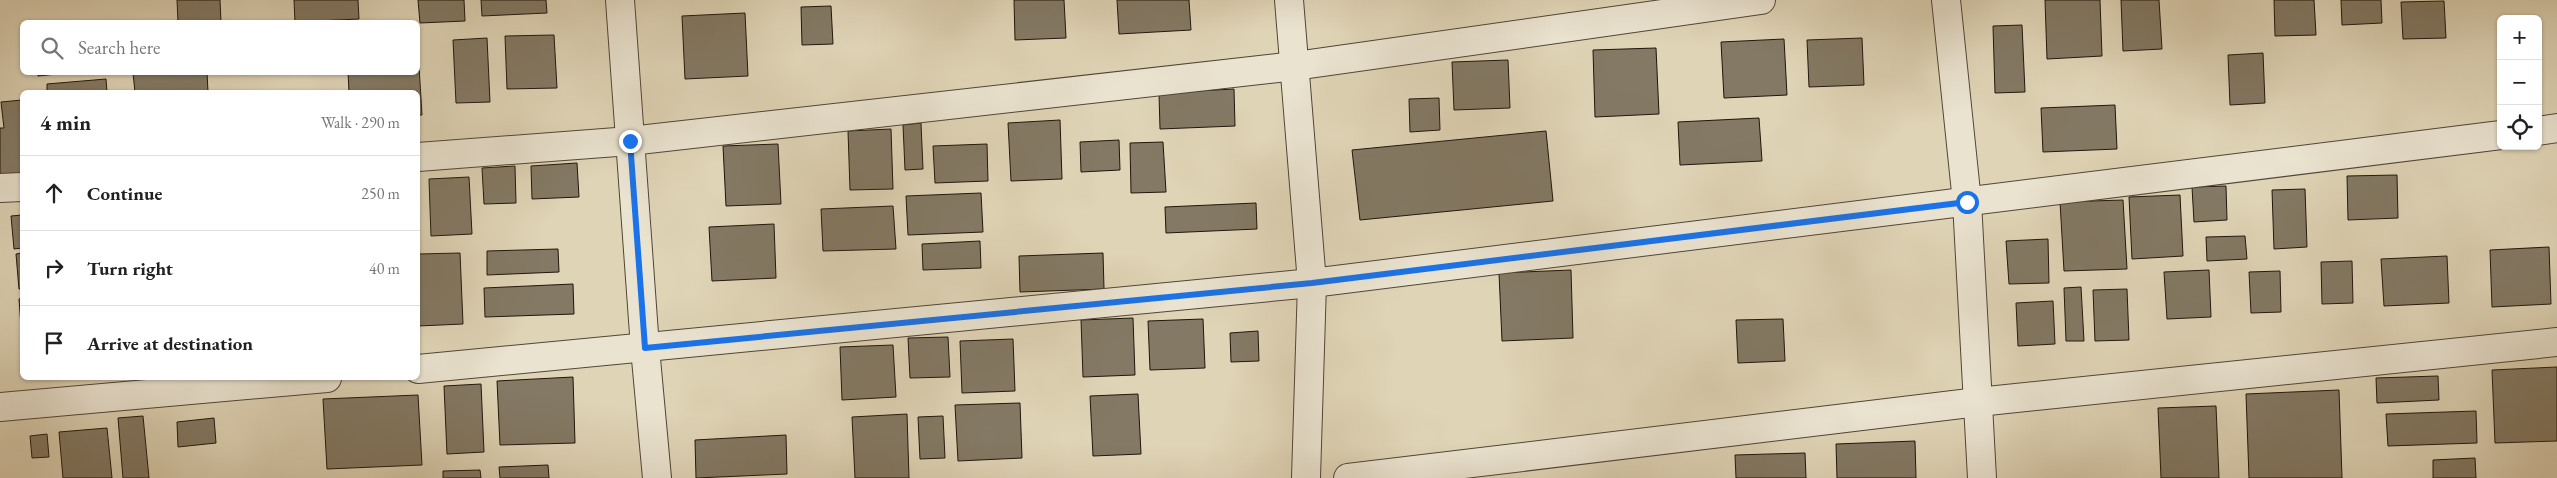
<!DOCTYPE html>
<html lang="en">
<head>
<meta charset="utf-8">
<style>
	:root { --surface:#fff; --page:#f6f6f6; --text:#202124; --muted:#757577; --line:#e0e0e0 }
	body { margin:0; font-family:"EB Garamond",serif; background:var(--page); color:var(--text) }
	.controls { position:absolute; right:15px; top:15px; display:grid; overflow:hidden; border-radius:8px; box-shadow:0 1px 4px #0004 }
	.controls button { width:45px; height:45px; display:grid; place-items:center; padding:0; border:0; border-bottom:1px solid var(--line); background:var(--surface); color:var(--text); font:25px sans-serif }
	.stop { position:absolute; width:15px; height:15px; margin:-11px; border:4px solid #1a73e8; border-radius:50%; background:#fff }
	.stop.end { background:#1a73e8; border-color:#fff; box-shadow:0 1px 5px #0008 }
	.list { margin:0; padding:0; list-style:none }
	h2 { display:flex; justify-content:space-between; align-items:center; height:65px; margin:0; padding:0 20px; font-size:21px }
	h2 small { font-size:16px; font-weight:400; color:var(--muted) }
	.list li { display:grid; grid-template-columns:32px 1fr auto; gap:15px; align-items:center; box-sizing:border-box; height:75px; padding:0 20px; border-top:1px solid var(--line) }
	.list b { display:block; font-size:19px; white-space:nowrap }
	.list em { font-size:16px; font-style:normal; color:var(--muted) }
	.icon { flex:none; width:28px; height:28px; fill:none; stroke:currentColor; stroke-width:2; stroke-linecap:round; stroke-linejoin:round }
	.map { position:relative; flex:none; width:2557px; height:478px; overflow:hidden }
	.search { position:absolute; background:var(--surface); box-shadow:0 1px 4px #0004; left:20px; top:20px; width:400px; height:55px; display:flex; align-items:center; gap:12px; box-sizing:border-box; padding:0 18px; border-radius:8px; color:var(--muted); font-size:19px }
	.panel { position:absolute; background:var(--surface); box-shadow:0 1px 4px #0004; left:20px; top:90px; width:400px; height:290px; border-radius:8px }
	.map>svg:first-child { display:block }
</style>
</head>
<body>
<div class="map">
<svg width="2557" height="478" viewBox="0 0 2557 478">
	<rect width="100%" height="100%" fill="#dfd4b6"/>
	<filter id="stains"><feTurbulence type="fractalNoise" baseFrequency=".004" numOctaves="4"/><feColorMatrix values="0 0 0 0 .2 0 0 0 0 .09 0 0 0 0 .02 0 0 0 .5 -.17"/></filter>
	<radialGradient id="worn" r=".72"><stop offset=".6" stop-color="#630" stop-opacity="0"/><stop offset="1" stop-color="#630" stop-opacity=".3"/></radialGradient>
	<g fill="#837964" stroke="#20160c">
		<polygon points="177,0 220,0 221,22 178,22"/>
		<polygon points="294,0 358,0 359,19 295,22"/>
		<polygon points="418,0 464,0 465,21 420,23"/>
		<polygon points="481,0 546,0 547,13 482,16"/>
		<polygon points="1014,0 1064,0 1066,38 1015,40"/>
		<polygon points="1117,0 1189,0 1191,30 1119,34"/>
		<polygon points="2045,0 2100,0 2102,56 2047,59"/>
		<polygon points="2121,0 2159,0 2162,49 2123,51"/>
		<polygon points="2274,0 2314,0 2316,35 2275,36"/>
		<polygon points="2341,0 2381,0 2382,23 2342,25"/>
		<polygon points="2444,1 2446,38 2403,39 2401,2"/>
		<polygon points="831,6 833,44 802,45 801,7"/>
		<polygon points="745,13 748,76 685,79 682,16"/>
		<polygon points="2022,25 2025,92 1995,93 1993,26"/>
		<polygon points="554,35 557,88 507,89 505,36"/>
		<polygon points="487,38 490,102 456,103 453,40"/>
		<polygon points="1862,38 1864,85 1809,87 1807,40"/>
		<polygon points="1784,39 1787,95 1724,98 1721,42"/>
		<polygon points="1656,48 1659,114 1595,117 1593,50"/>
		<polygon points="418,49 422,115 418,115 418,92 349,92 348,72 418,72"/>
		<polygon points="2263,53 2265,103 2230,105 2228,55"/>
		<polygon points="1508,60 1510,108 1454,110 1452,62"/>
		<polygon points="38,72 76,72 38,76"/>
		<polygon points="207,72 208,92 135,92 133,73"/>
		<polygon points="106,79 107,92 47,92 47,84"/>
		<polygon points="1234,89 1235,126 1160,129 1159,93"/>
		<polygon points="1439,98 1440,130 1410,132 1409,99"/>
		<polygon points="22,100 22,176 0,178 0,128 4,128 1,102"/>
		<polygon points="2115,105 2117,149 2043,152 2041,108"/>
		<polygon points="1759,118 1762,161 1680,165 1678,122"/>
		<polygon points="1060,120 1062,179 1011,181 1008,123"/>
		<polygon points="921,123 923,169 905,170 903,125"/>
		<polygon points="891,129 893,189 850,190 848,131"/>
		<polygon points="1546,131 1553,201 1360,220 1352,150"/>
		<polygon points="1119,140 1120,170 1081,172 1080,142"/>
		<polygon points="1163,142 1166,192 1131,193 1130,143"/>
		<polygon points="778,144 781,204 726,206 723,146"/>
		<polygon points="987,144 988,181 935,183 933,146"/>
		<polygon points="577,163 579,197 532,199 531,166"/>
		<polygon points="515,166 516,203 484,204 482,168"/>
		<polygon points="2397,175 2398,218 2348,220 2347,176"/>
		<polygon points="469,177 472,234 431,236 429,179"/>
		<polygon points="2226,186 2227,220 2194,222 2192,187"/>
		<polygon points="2305,189 2307,247 2274,249 2272,190"/>
		<polygon points="981,193 983,232 908,235 906,196"/>
		<polygon points="2180,195 2183,256 2132,259 2129,197"/>
		<polygon points="2123,200 2127,269 2064,271 2060,202"/>
		<polygon points="1256,203 1257,229 1166,233 1165,207"/>
		<polygon points="893,206 896,249 823,251 821,209"/>
		<polygon points="22,215 22,248 14,249 11,216"/>
		<polygon points="774,224 776,278 712,281 709,227"/>
		<polygon points="2245,236 2247,259 2207,261 2206,237"/>
		<polygon points="2048,239 2049,283 2009,284 2006,241"/>
		<polygon points="980,241 981,268 923,270 922,244"/>
		<polygon points="2549,247 2551,304 2492,307 2490,250"/>
		<polygon points="558,249 559,272 487,275 487,251"/>
		<polygon points="22,253 22,289 19,289 16,254"/>
		<polygon points="460,253 463,324 418,326 418,254"/>
		<polygon points="1103,253 1104,289 1020,292 1019,256"/>
		<polygon points="2447,256 2449,303 2384,306 2381,259"/>
		<polygon points="2352,261 2353,303 2322,304 2321,262"/>
		<polygon points="1571,270 1573,338 1502,341 1499,273"/>
		<polygon points="2209,270 2211,317 2167,319 2164,272"/>
		<polygon points="2280,271 2281,312 2251,313 2249,272"/>
		<polygon points="573,284 574,314 485,317 484,288"/>
		<polygon points="2081,287 2084,341 2066,341 2064,288"/>
		<polygon points="2127,289 2129,340 2095,341 2093,290"/>
		<polygon points="22,298 22,340 19,299"/>
		<polygon points="2053,301 2055,344 2018,346 2016,303"/>
		<polygon points="1133,318 1135,375 1083,377 1081,320"/>
		<polygon points="1203,319 1205,368 1150,370 1148,321"/>
		<polygon points="1783,319 1785,361 1738,363 1736,320"/>
		<polygon points="1258,331 1259,361 1231,362 1230,333"/>
		<polygon points="948,337 950,377 910,378 908,338"/>
		<polygon points="1013,339 1015,391 962,393 960,341"/>
		<polygon points="893,345 896,397 842,400 840,347"/>
		<polygon points="2557,367 2557,441 2495,443 2492,370"/>
		<polygon points="2438,376 2439,400 2377,403 2376,378"/>
		<polygon points="573,377 575,443 500,445 497,381"/>
		<polygon points="481,384 484,452 447,454 444,386"/>
		<polygon points="2339,390 2342,478 2249,478 2246,394"/>
		<polygon points="1138,394 1141,454 1093,456 1090,396"/>
		<polygon points="418,395 422,465 327,469 323,399"/>
		<polygon points="1020,403 1022,458 958,461 955,405"/>
		<polygon points="2216,406 2219,478 2161,478 2158,408"/>
		<polygon points="2476,411 2477,443 2388,446 2386,414"/>
		<polygon points="907,414 909,478 855,478 852,417"/>
		<polygon points="143,416 149,478 123,478 118,418"/>
		<polygon points="943,416 945,458 920,459 918,417"/>
		<polygon points="214,418 216,443 178,447 177,422"/>
		<polygon points="107,428 112,478 63,478 59,432"/>
		<polygon points="47,434 49,457 32,458 30,436"/>
		<polygon points="786,435 787,474 696,478 695,440"/>
		<polygon points="1915,441 1916,478 1837,478 1836,444"/>
		<polygon points="1805,453 1806,478 1736,478 1735,455"/>
		<polygon points="2475,458 2476,478 2433,478 2433,460"/>
		<polygon points="548,465 549,478 500,478 499,467"/>
		<polygon points="480,470 481,478 443,478 443,471"/>
	</g>
	<g fill="none" stroke-linecap="round" stroke-linejoin="round">
		<g stroke="#504636" stroke-width="30">
			<g id="minor">
				<polyline points="620,0 645,348 657,478"/>
				<polyline points="1289,0 1312,283 1306,478"/>
				<polyline points="1946,0 1967,202 1982,478"/>
				<polyline points="2538,131 2557,128"/>
				<polyline points="418,157 630,141 1295,66 1761,0"/>
				<polyline points="0,188 22,187"/>
				<polyline points="418,369 1312,283 2501,135"/>
				<polyline points="0,407 327,378"/>
				<polyline points="1348,478 1978,402 2557,342"/>
			</g>
		</g>
		<use href="#minor" stroke="#eae3d0" stroke-width="28"/>
	</g>
	<g fill="none" stroke-linecap="round" stroke-linejoin="round">
		<polyline stroke="#1a73e8" stroke-width="6" points="630,141 645,348 1312,283 1967,202"/>
	</g>
	<rect width="100%" height="100%" filter="url(#stains)"/>
	<rect width="100%" height="100%" fill="url(#worn)"/>
</svg>
<div class="controls">
<button>+</button>
<button>−</button>
<button><svg class="icon" aria-label="locate" viewBox="0 0 24 24"><circle cx="12" cy="12" r="6"/><path d="M12 2v4M12 18v4M2 12h4M18 12h4"/></svg></button>
</div>
<div class="stop" style="left:1967px;top:202px"></div>
<div class="stop end" style="left:630px;top:141px"></div>
<div class="search"><svg class="icon" aria-label="search" viewBox="0 0 24 24"><circle cx="10" cy="10" r="6"/><path d="M15 15l6 6"/></svg>Search here</div>
<section class="panel">
<h2>4 min<small>Walk · 290 m</small></h2>
<ul class="list">
<li><svg class="icon" aria-label="ahead" viewBox="0 0 24 24"><path d="M12 20V5M6 11l6-6 6 6"/></svg><div><b>Continue</b></div><em>250 m</em></li>
<li><svg class="icon" aria-label="right" viewBox="0 0 24 24"><path d="M7 20v-9h11M14 6l5 5-5 5"/></svg><div><b>Turn right</b></div><em>40 m</em></li>
<li><svg class="icon" aria-label="arrive" viewBox="0 0 24 24"><path d="M6 21V4h12l-3 4 3 4H6"/></svg><div><b>Arrive at destination</b></div></li>
</ul>
</section>
</div>
</body>
</html>
